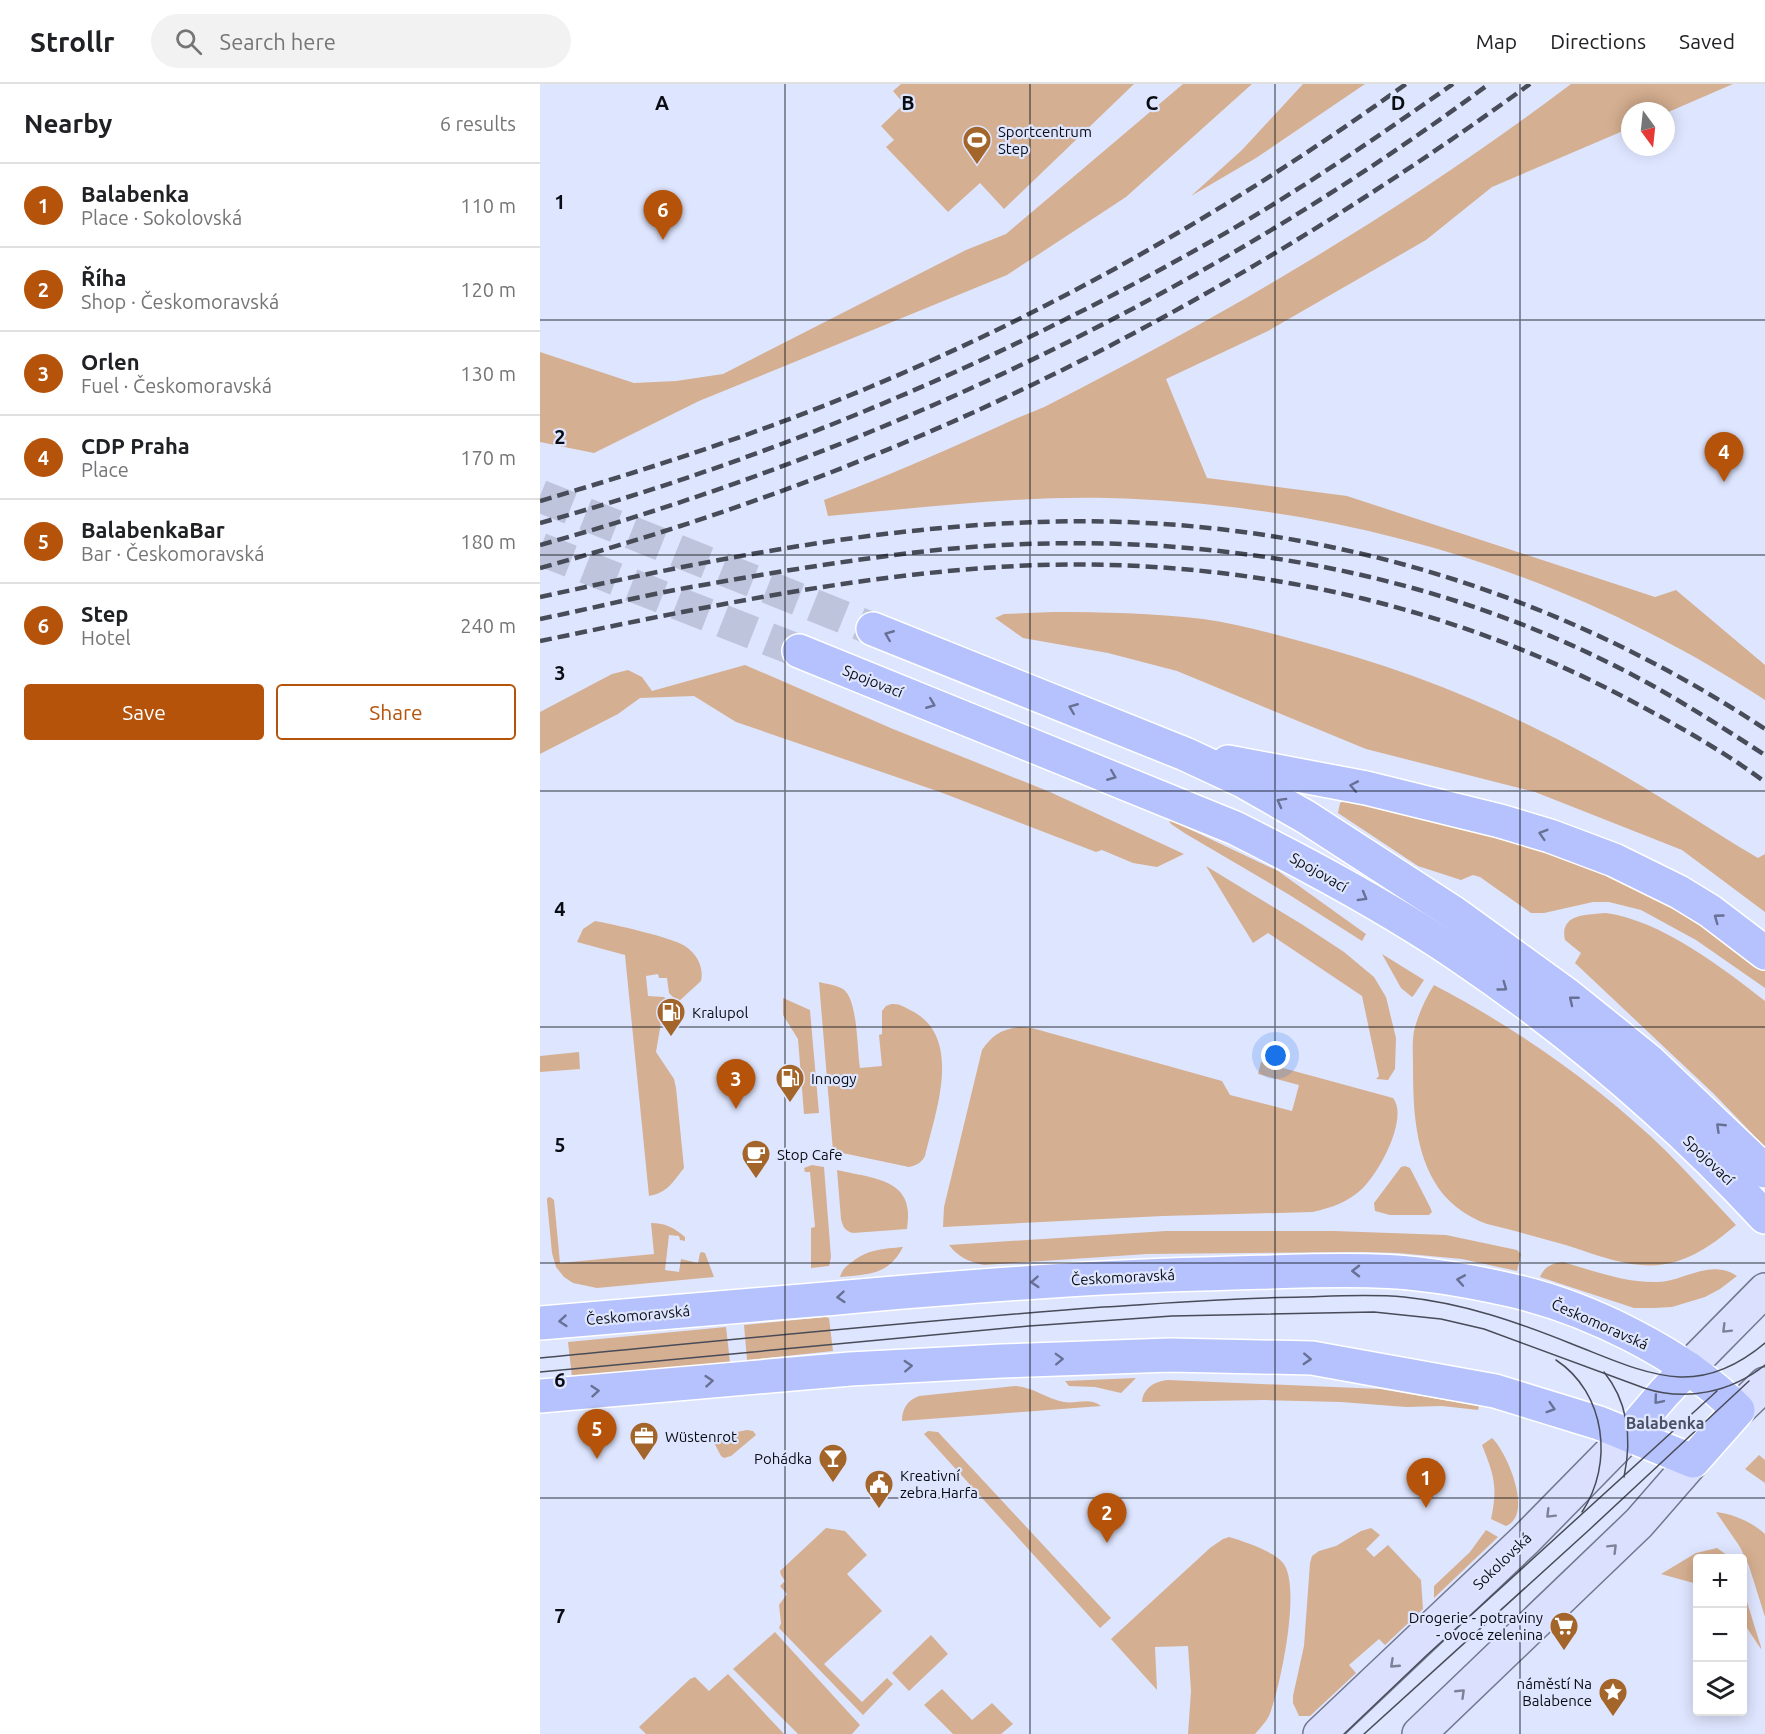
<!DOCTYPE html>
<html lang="en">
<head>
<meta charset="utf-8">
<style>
	:root { --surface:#fff; --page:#f2f2f2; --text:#202124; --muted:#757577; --line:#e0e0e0; --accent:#b45309 }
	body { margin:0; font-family:Ubuntu,sans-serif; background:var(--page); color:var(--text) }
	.controls { position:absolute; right:18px; bottom:18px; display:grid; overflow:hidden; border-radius:6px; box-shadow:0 3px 15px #0003 }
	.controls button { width:54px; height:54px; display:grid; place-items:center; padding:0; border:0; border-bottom:2px solid var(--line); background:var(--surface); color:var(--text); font:30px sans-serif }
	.compass { position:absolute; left:1081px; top:18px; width:54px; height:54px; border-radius:50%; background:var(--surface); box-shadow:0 3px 15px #0003; rotate:165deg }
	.you { position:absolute; left:736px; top:972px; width:21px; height:21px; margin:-15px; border:4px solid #fff; border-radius:50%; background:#1a73e8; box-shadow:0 0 0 9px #1a73e833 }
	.badge { display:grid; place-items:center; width:39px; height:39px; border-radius:50%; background:var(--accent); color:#fff; font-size:20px; font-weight:700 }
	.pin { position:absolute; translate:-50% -50px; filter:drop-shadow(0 2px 3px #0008) }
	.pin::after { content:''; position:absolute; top:32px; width:21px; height:18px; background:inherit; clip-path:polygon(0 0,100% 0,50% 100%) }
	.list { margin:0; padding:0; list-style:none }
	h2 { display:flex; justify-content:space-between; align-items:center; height:78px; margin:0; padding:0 24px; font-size:26px }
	h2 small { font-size:20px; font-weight:400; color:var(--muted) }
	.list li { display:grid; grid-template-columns:39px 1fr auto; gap:18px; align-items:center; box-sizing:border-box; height:84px; padding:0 24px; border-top:2px solid var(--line) }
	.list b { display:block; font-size:22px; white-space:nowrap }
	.list p { margin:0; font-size:20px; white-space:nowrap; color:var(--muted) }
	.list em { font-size:20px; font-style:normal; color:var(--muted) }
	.actions { display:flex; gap:12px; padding:18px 24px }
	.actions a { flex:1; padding:14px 0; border:2px solid var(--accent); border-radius:6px; text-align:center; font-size:21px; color:var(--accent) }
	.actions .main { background:var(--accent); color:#fff }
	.icon { flex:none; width:33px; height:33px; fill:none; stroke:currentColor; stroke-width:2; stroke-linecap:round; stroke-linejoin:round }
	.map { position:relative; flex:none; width:1225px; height:1650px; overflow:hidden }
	header { display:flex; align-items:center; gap:36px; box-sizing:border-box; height:84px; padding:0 30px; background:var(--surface); border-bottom:2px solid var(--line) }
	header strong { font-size:28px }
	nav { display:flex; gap:33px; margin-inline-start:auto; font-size:21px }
	.search { width:420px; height:54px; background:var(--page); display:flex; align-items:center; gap:15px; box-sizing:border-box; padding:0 21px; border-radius:33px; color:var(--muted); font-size:22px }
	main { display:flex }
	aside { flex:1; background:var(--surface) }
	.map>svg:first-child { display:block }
</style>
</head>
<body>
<header>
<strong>Strollr</strong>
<div class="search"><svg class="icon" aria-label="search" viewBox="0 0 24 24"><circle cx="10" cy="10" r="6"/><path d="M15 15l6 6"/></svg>Search here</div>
<nav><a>Map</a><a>Directions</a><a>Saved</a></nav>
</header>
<main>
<aside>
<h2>Nearby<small>6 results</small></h2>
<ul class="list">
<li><span class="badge">1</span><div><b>Balabenka</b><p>Place · Sokolovská</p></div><em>110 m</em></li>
<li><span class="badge">2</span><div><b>Říha</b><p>Shop · Českomoravská</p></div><em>120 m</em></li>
<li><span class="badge">3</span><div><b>Orlen</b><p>Fuel · Českomoravská</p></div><em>130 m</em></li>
<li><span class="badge">4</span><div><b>CDP Praha</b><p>Place</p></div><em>170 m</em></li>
<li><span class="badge">5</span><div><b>BalabenkaBar</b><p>Bar · Českomoravská</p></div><em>180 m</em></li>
<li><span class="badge">6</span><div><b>Step</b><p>Hotel</p></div><em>240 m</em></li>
</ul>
<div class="actions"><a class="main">Save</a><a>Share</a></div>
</aside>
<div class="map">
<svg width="1225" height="1650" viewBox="0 0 1225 1650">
	<rect width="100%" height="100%" fill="#dee5fe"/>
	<g fill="#d5af91">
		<polygon points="361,0 594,0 464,125 440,99 408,128 346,63 354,56 341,42 364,20 353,7"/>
		<polygon points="643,0 712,0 586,113 467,191 159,317 54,369 0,358 0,268 94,299 136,297 183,290 426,166 466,150"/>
		<polygon points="763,0 825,0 716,74 651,112 702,66"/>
		<path d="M1031,0h162l-67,29v-2h-36v17l-138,59 -66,53 -158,91 -102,48 41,99 140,18 308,101 21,-7 89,75v35c-195,-129 -424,-196 -658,-202 -93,-2 -186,10 -279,18l-4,-16c61,-23 121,-49 180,-76 16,-8 34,-13 50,-22 181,-92 355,-196 517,-318z"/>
		<path d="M513,528c50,0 100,1 150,7 31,4 63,13 93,21 105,27 200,65 295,117 58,31 111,68 167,101l7,-4v58l-83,-62 -147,-58 -169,-43 -189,-78 -69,-18 -85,-15 -28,-20 9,-4z"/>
		<polygon points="205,581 353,645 510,708 644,770 617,783 593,779 562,766 556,768 400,708 196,638 154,612 100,614 78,630 0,670 0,628 72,590 88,586 102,593 112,607"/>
		<path d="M808,715c65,17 133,32 198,52 78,25 155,66 219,118v19l-69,-48 -55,-30 -32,-8h-16l-49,11h-13l-51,-36 -7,-2 -12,5 -43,-14 -80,-53 2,-10z"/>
		<polygon points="628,735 738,787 826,850 822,857 748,810 646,750 631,740"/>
		<polygon points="666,782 763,841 804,868 834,893 846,913 856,954 855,985 848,996 836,995 839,992 822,912 728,849 713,859"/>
		<path d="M1066,829c54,7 117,55 159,88v146l-51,-53 -139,-131 6,-10 -16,-13c-6,-27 23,-25 41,-27z"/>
		<path d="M55,837c17,3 79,17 90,25 12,8 19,21 16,35l-23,21 -9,-9 -2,-15h-8l-1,-4 -12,2 2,20 16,1 10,9 -12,11 -6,35 18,27 2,9 8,80c-11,14 -17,25 -35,28l-24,-241 -48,-13 6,-13z"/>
		<polygon points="842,870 884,896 874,911 872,913 861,904"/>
		<path d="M279,898c8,2 17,3 24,7 15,10 14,61 17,79l22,-2 -3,-31 3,-1v-23l4,-5c9,-5 17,0 26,5 52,27 23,102 13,145 -4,7 -8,9 -16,11l-76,-16z"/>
		<path d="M894,901c81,42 168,103 233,167 24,24 46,49 69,73 -18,15 -36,29 -58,36 -39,13 -79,-6 -116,-17 -25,-7 -50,-14 -75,-20 -22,-8 -42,-23 -53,-43 -20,-35 -21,-78 -21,-117 0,-11 -1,-22 1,-33 4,-16 11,-32 20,-46z"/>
		<polygon points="243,914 270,926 279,1029 264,1030 258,955 243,931"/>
		<path d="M480,943l12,1 190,53 8,14 62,16 7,-26 -41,-11 3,-12 132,36c16,20 -14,75 -31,91 -14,13 -31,19 -50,23l-149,4 -220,11 1,-20 38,-157c10,-15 20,-21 38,-23z"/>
		<polygon points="39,968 40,985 0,988 0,972"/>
		<polygon points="272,1081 284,1083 291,1173 289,1182 271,1184 271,1144 275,1143 270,1088 265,1088 264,1084"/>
		<polygon points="865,1082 870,1084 890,1123 892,1128 889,1131 850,1131 835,1127 834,1119 861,1083"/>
		<path d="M297,1086c37,9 79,8 70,59l-54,4c-8,-2 -10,-6 -12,-14z"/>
		<path d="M10,1113l4,3 6,63 94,-9 -3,-31c15,0 23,5 34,14v4l-5,-1 -1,-4 -10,-1 -4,35 14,2 2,-13 17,4 2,-10 2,-1 3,1 9,24 -117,11 -24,-5 -9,-6 -8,-10 -4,-14 -5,-52v-3z"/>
		<path d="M626,1147h168l112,4 71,15 4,4 -4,17 -55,-12 -64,-6 -34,-1 -217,2 -163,11c-15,-3 -26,-8 -35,-20z"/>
		<path d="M363,1163c-15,29 -35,27 -63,30 2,-7 6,-11 12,-15 16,-13 31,-13 51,-15z"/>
		<path d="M1023,1178c31,9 62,21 95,20 27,-1 53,-24 79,-6l-17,13 -15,8 -33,10 -18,1h-20l-94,-31c4,-10 12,-14 23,-15z"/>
		<polygon points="285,1233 289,1234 293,1267 207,1276 204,1241"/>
		<polygon points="186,1243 190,1278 32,1293 28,1258"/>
		<polygon points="596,1294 581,1309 555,1303 529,1302 525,1297"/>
		<path d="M628,1296l212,9 99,17 -1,4 -36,-4 -36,1 -65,-5 -76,-2 -123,2c1,-14 13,-21 26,-22z"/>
		<path d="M475,1302c18,1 32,13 49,16 13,2 26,-5 37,4l-199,15c0,-13 6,-21 17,-25z"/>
		<polygon points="207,1346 213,1347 216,1351 191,1372 184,1374 181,1372 171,1353"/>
		<polygon points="388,1347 398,1348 571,1534 560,1544 384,1350"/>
		<path d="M952,1354c15,14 42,77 14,88l-15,-7c7,-32 3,-44 -9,-74z"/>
		<polygon points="1219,1371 1225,1376 1225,1399 1205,1385"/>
		<path d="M1176,1428c17,2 36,10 49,22v83l-16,-51 -9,-19z"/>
		<polygon points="286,1444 305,1447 327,1471 307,1490 342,1527 284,1580 322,1618 347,1594 353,1600 323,1631 239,1544 241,1539 239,1521 247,1510 240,1502 245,1497 241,1491 240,1487"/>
		<polygon points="831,1444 840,1451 826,1465 834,1473 848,1461 881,1496 883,1525 845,1561 839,1555 809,1581 816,1589 770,1632 759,1632 753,1619 753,1612 764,1562 770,1479 772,1472 779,1467 796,1462 821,1447"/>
		<polygon points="946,1446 958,1453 894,1514 894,1502 930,1468"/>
		<path d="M689,1453c14,4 44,14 54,26 19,23 -3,126 -14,153 -3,6 -9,12 -14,18h-67l3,-43 -3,-45 -33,1 2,43 -46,-51 99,-91 13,-9z"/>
		<polygon points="1177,1464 1191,1474 1158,1474 1157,1500 1121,1490 1156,1469"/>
		<polygon points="1202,1502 1221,1563 1221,1565 1203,1538"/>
		<polygon points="235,1548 320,1641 312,1650 258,1650 193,1585"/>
		<polygon points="391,1551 408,1570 369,1607 352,1589"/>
		<polygon points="188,1590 244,1650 106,1650 99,1643 150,1595 155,1593 169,1607"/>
		<polygon points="402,1605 432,1636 452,1619 473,1640 461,1650 413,1650 384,1621"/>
	</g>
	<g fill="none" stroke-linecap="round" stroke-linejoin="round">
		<g stroke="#bec4db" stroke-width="33" stroke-dasharray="33 16" stroke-linecap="butt">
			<polyline points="0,412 333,545"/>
			<polyline points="0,465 259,567"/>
		</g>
		<g stroke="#71778d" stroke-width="36">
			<g id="secondary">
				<polyline points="1148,1284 1225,1206"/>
				<polyline points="1198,1326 1225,1300"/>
				<polyline points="780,1650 986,1455 1089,1350"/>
				<polyline points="879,1650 1099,1439 1153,1377"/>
			</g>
		</g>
		<g stroke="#fff" stroke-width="36">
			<g id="primary">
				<polyline points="333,545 645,670 703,697 766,733 914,829 1026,910 1108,976 1225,1087"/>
				<path d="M259,567l436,177c76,38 152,79 222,126 111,75 217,165 308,263"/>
				<polyline points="688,678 826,704 960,737 1010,752 1074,776 1139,808 1170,827 1225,869"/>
				<path d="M0,1239c99,-9 198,-17 297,-25 121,-11 243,-21 365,-24 57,-1 116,-5 173,-3 46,1 91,9 135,19 77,17 173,64 228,120l-45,51 -94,-38 -104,-32 -183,-33 -142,-3 -169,6 -151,8 -310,27"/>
				<polyline points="1089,1350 1124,1309 1148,1284"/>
			</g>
		</g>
		<use href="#secondary" stroke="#dae0fe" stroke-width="33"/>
		<use href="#primary" stroke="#b5c2fd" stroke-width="33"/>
		<g stroke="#484b58" stroke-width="1.5">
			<path d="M0,1274c187,-18 375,-37 563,-51 66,-4 133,-9 200,-10 33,-1 68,-3 101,0 59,6 113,25 168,47 34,13 71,31 108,33 33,1 60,-13 85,-34"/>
			<path d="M1016,1276c50,33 58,104 26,152"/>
			<path d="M0,1288l489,-46 143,-10 202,-4 67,7 43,10 160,59c42,14 87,4 121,-23"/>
			<path d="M1064,1288c25,31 28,67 20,105"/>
			<polyline points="804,1650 887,1571 1177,1307"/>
			<polyline points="824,1650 1049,1446 1209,1297"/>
		</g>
		<g stroke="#484b58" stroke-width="4.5" stroke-dasharray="12 6" stroke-linecap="butt">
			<path d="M0,417c112,-33 223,-69 330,-114 190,-79 369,-183 536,-303"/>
			<path d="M0,439c234,-65 457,-160 668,-280 85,-48 165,-103 245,-159"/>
			<path d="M0,461c341,-95 664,-250 949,-461"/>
			<path d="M0,484c113,-31 224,-68 332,-112 234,-95 454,-224 658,-372"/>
			<path d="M0,513c164,-36 331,-70 499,-75 259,-9 510,64 726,207"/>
			<path d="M0,535c54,-11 108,-25 163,-34 61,-11 122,-21 184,-29 264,-36 541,2 775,135 35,20 69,42 103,64"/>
			<path d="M0,557c165,-34 331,-70 500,-76 209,-6 415,40 599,140 43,23 87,48 126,77"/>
		</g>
	</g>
	<defs><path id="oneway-chevron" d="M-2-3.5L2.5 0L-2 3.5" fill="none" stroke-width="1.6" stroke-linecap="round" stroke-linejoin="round" transform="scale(1.5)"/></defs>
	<g stroke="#687094">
		<use href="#oneway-chevron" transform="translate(349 551) rotate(-158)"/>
		<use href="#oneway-chevron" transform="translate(391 620) rotate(22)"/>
		<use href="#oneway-chevron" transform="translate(533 624) rotate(-158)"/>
		<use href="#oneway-chevron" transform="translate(572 692) rotate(22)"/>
		<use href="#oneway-chevron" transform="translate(814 702) rotate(-169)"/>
		<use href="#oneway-chevron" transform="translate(741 718) rotate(-151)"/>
		<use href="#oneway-chevron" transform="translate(1003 750) rotate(-163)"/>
		<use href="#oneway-chevron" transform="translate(823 813) rotate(30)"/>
		<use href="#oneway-chevron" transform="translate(1178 834) rotate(-144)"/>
		<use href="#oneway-chevron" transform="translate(963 903) rotate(36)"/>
		<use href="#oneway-chevron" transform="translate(1033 916) rotate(-141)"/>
		<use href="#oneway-chevron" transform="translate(1180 1043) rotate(-136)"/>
		<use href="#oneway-chevron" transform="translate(816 1187) rotate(-180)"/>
		<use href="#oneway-chevron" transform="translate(921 1196) rotate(-170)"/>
		<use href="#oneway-chevron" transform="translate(495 1198) rotate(176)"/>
		<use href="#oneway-chevron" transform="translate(301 1213) rotate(175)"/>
		<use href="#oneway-chevron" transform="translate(23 1237) rotate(175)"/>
		<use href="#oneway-chevron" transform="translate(519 1275) rotate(-2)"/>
		<use href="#oneway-chevron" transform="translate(767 1275) rotate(3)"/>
		<use href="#oneway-chevron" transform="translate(368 1282) rotate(-3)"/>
		<use href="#oneway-chevron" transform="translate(169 1297) rotate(-5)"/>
		<use href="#oneway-chevron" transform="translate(55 1307) rotate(-5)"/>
		<use href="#oneway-chevron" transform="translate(1118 1316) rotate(130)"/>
		<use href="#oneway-chevron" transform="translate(1011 1324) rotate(17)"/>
	</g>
	<g stroke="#7c8195">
		<use href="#oneway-chevron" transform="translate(1186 1245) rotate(135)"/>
		<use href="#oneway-chevron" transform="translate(1010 1430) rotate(135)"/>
		<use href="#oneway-chevron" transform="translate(1073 1464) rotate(-45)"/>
		<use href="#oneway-chevron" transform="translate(854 1580) rotate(137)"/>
		<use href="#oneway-chevron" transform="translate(921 1609) rotate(-44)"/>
	</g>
	<path fill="none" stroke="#0a0c14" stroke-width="1.5" stroke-opacity="0.55" d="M245,0v1650M490,0v1650M735,0v1650M980,0v1650M0,236h1225M0,471h1225M0,707h1225M0,943h1225M0,1179h1225M0,1414h1225"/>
	<defs>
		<g id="stadium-pin" transform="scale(1.5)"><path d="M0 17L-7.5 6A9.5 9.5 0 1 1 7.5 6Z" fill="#a3652a" stroke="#dee5fe"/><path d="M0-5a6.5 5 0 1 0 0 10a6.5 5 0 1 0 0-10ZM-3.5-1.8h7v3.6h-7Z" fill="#fff"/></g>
		<g id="fuel-pin" transform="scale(1.5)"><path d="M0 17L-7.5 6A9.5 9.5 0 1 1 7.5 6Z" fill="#a3652a" stroke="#dee5fe"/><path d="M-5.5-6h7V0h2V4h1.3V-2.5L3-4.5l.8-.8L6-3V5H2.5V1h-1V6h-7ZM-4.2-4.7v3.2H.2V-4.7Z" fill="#fff"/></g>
		<g id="cafe-pin" transform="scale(1.5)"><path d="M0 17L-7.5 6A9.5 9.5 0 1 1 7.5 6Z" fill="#a3652a" stroke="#dee5fe"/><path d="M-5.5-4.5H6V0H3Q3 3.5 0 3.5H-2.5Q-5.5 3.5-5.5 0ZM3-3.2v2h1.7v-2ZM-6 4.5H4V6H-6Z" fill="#fff"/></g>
		<g id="office-pin" transform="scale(1.5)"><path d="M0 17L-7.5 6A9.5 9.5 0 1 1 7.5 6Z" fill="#a3652a" stroke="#dee5fe"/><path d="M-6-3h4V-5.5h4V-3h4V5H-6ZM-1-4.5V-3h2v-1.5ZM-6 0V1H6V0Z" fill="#fff"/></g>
		<g id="bar-pin" transform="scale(1.5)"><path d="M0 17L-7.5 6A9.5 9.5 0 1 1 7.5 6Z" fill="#a3652a" stroke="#dee5fe"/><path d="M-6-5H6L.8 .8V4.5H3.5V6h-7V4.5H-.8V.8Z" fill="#fff"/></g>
		<g id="civic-pin" transform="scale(1.5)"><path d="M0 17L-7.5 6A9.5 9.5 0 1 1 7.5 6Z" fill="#a3652a" stroke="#dee5fe"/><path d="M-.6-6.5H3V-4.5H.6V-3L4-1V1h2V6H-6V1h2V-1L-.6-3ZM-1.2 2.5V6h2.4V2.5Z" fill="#fff"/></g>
		<g id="supermarket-pin" transform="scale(1.5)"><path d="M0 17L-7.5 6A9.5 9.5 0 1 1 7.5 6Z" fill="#a3652a" stroke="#dee5fe"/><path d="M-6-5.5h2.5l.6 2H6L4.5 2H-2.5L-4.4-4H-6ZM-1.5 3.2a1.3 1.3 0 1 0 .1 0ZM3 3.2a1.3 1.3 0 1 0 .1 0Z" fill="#fff"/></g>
		<g id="sight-pin" transform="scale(1.5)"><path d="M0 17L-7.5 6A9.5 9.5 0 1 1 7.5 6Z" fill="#a3652a" stroke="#dee5fe"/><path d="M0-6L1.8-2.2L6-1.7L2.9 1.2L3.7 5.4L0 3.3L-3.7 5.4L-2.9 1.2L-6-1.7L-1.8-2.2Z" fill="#fff"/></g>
	</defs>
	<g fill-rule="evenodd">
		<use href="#stadium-pin" x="437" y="56"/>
		<use href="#fuel-pin" x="131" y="928"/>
		<use href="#fuel-pin" x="250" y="994"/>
		<use href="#cafe-pin" x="216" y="1070"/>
		<use href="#office-pin" x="104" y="1352"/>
		<use href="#bar-pin" x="293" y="1374"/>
		<use href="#civic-pin" x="339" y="1400"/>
		<use href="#supermarket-pin" x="1024" y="1542"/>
		<use href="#sight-pin" x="1073" y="1608"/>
	</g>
	<g text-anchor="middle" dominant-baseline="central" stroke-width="4.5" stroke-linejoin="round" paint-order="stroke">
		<g font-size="15" fill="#0a0c14" stroke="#dee5fe" text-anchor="start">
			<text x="458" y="47">Sportcentrum<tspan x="458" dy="17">Step</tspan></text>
			<text x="152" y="928">Kralupol</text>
			<text x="271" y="994">Innogy</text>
			<text x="237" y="1070">Stop Cafe</text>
			<text x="125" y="1352">Wüstenrot</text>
			<text x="272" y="1374" text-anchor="end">Pohádka</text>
			<text x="360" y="1391">Kreativní<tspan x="360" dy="17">zebra Harfa</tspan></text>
			<text x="1003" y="1533" text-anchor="end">Drogerie - potraviny<tspan x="1003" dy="17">- ovoce zelenina</tspan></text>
			<text x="1052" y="1599" text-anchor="end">náměstí Na<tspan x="1052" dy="17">Balabence</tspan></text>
		</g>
		<g font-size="15" fill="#0a0c14" stroke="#dee5fe">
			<text transform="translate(333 597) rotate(22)">Spojovací</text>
			<text transform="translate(779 788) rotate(30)">Spojovací</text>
			<text transform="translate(1169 1076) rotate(44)">Spojovací</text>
			<text transform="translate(583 1193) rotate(-3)">Českomoravská</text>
			<text transform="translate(98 1231) rotate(-5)">Českomoravská</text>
			<text transform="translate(1060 1240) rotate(24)">Českomoravská</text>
			<text transform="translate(962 1477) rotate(-44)">Sokolovská</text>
		</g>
		<g font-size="16" font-weight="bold" fill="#4b5165" stroke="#dee5fe">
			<text x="1125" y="1339">Balabenka</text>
		</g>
	</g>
	<g font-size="20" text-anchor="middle" font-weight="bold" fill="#0a0c14" stroke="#dee5fe" stroke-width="4.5" stroke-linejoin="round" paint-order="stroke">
		<text x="122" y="26">A</text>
		<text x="368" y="26">B</text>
		<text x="612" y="26">C</text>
		<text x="858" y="26">D</text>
		<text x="20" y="125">1</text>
		<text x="20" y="360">2</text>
		<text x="20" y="596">3</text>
		<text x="20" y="832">4</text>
		<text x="20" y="1068">5</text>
		<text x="20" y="1303">6</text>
		<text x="20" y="1539">7</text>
	</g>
</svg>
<div class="controls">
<button>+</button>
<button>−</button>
<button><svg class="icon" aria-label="layers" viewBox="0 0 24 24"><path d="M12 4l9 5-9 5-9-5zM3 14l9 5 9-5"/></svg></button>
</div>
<svg class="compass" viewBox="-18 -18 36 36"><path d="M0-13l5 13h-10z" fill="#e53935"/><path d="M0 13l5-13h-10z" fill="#757577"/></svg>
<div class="you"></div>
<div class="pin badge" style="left:886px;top:1424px">1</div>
<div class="pin badge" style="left:567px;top:1459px">2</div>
<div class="pin badge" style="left:196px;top:1025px">3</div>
<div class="pin badge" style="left:1184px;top:398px">4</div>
<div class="pin badge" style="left:57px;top:1375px">5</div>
<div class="pin badge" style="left:123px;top:156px">6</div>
</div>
</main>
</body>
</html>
